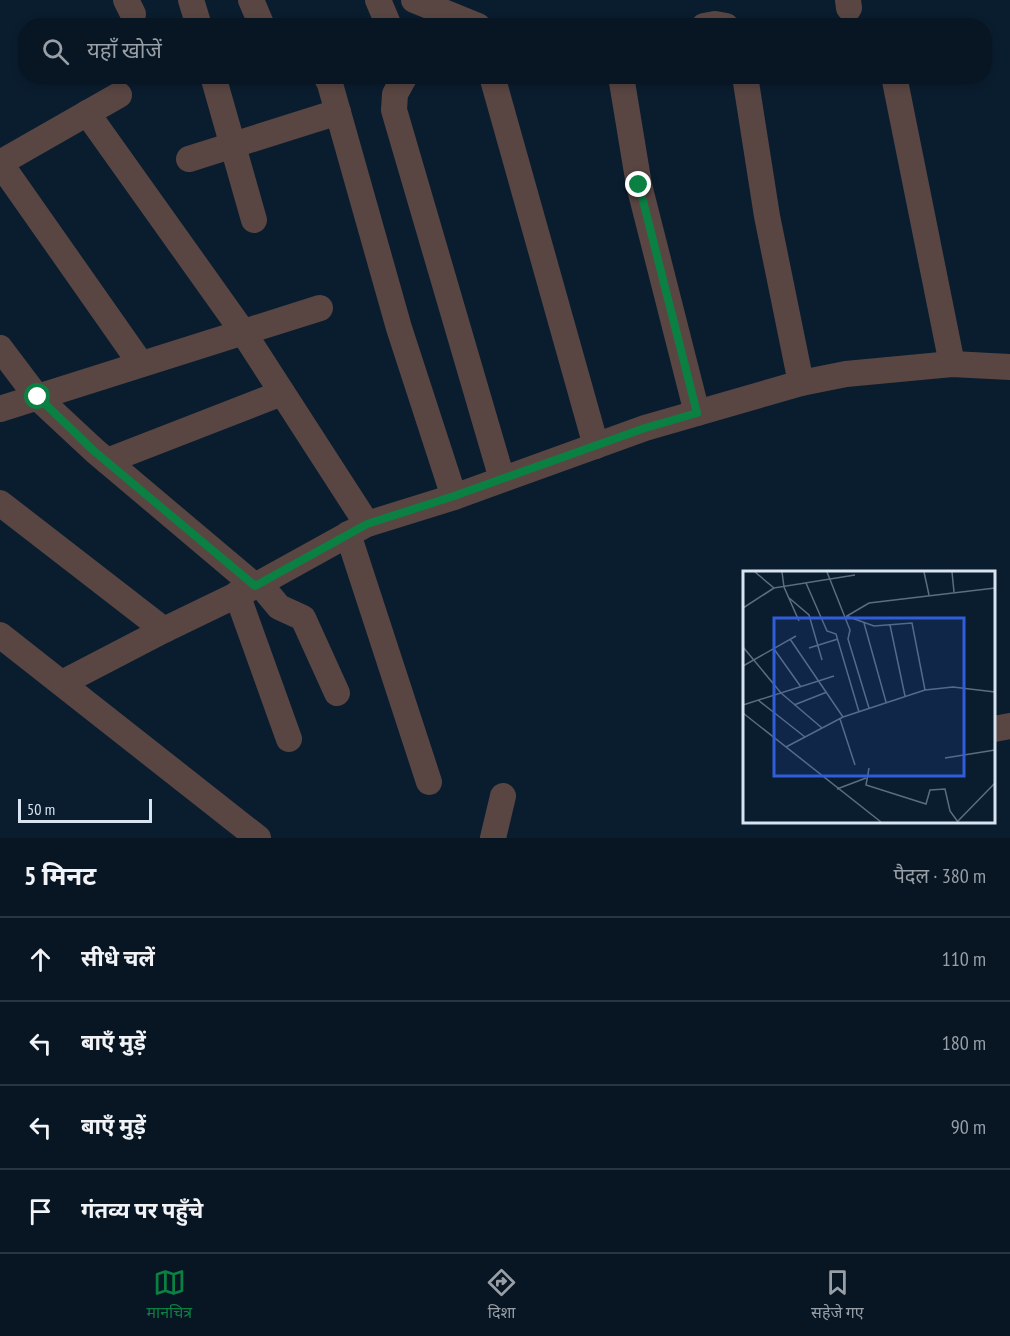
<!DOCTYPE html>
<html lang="hi">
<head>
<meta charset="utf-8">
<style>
	:root { --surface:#081623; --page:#111f2b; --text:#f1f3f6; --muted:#989fa6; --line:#293541; --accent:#0b8043 }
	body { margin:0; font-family:"PT Sans Narrow","Noto Sans Devanagari",sans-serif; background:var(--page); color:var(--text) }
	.scale { position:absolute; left:18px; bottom:15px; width:134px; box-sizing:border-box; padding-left:6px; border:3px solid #d8e5f1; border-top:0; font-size:16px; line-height:21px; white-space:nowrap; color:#d8e5f1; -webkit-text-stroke:4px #0a1d2f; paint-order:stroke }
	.stop { position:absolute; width:18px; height:18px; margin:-14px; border:4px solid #0b8043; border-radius:50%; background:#fff }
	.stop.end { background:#0b8043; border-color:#fff; box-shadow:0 2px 6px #0008 }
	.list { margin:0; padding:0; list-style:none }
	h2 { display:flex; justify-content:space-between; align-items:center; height:78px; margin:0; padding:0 24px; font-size:26px }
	h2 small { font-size:20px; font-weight:400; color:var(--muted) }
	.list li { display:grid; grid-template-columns:39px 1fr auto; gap:18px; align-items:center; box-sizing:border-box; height:84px; padding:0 24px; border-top:2px solid var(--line) }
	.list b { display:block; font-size:22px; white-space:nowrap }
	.list em { font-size:20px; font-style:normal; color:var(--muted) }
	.icon { flex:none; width:33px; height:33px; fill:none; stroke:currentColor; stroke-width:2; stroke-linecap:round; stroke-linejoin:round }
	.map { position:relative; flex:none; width:1010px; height:838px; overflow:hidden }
	.search { position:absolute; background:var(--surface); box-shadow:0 3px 9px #0003; left:18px; right:18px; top:18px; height:66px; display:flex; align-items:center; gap:15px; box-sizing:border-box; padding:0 21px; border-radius:24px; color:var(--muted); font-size:22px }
	.sheet { height:414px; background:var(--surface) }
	nav { display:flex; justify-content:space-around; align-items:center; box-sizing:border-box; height:84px; border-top:2px solid var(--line); background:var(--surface); font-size:16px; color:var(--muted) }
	nav a { display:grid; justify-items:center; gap:3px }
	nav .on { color:var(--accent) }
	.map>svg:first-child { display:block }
</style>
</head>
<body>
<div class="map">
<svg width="1010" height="838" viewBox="0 0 1010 838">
	<rect width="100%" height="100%" fill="#0a1d2f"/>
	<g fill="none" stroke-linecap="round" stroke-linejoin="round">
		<g stroke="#594643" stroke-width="26">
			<polyline points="126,0 133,14"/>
			<polyline points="191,0 199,26"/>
			<polyline points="251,0 262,26"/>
			<polyline points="378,0 389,26"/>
			<polyline points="414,0 478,26"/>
			<polyline points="848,0 849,8"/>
			<polyline points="704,26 715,24 726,26"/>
			<polyline points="213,76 254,220"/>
			<polyline points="326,76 330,84 399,328 454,497"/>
			<polyline points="405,76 395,94 394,110 502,479"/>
			<polyline points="492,76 596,446"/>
			<polyline points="621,76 639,185 697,413"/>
			<polyline points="745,76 767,216 801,383"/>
			<polyline points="894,76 952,364"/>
			<polyline points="87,113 243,332 367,524"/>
			<polyline points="189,159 338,112"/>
			<polyline points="0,163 141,364"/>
			<polyline points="0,163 119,95"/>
			<polyline points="0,348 37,397 95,451 255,586"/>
			<polyline points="0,409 320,308"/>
			<polyline points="107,461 282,393"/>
			<polyline points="0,503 164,630"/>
			<polyline points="348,534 429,782"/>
			<polyline points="259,583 279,607 303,618 337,693"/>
			<polyline points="237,594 289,739"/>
			<polyline points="0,635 258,838"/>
			<polyline points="62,683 164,630 255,586 367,524 454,497 645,428 801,383 846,374 952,364 1010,367"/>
			<polyline points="994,729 1010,726"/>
			<polyline points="493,838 503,796"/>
		</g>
	</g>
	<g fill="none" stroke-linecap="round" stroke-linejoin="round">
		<polyline stroke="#0b8043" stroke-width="8" points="38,397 94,451 255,586 367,524 454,496 645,428 697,413 639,185"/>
	</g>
	<g transform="translate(743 571)">
		<rect width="252" height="252" fill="#0a1d2f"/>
		<path fill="none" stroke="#5c6d7d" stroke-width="1.5" d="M12,1l19,16 81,-13M39,1l2,15 15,34M84,1l23,58 -2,9 21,69M181,1l5,23M209,1l2,20M63,12l21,48 9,3 23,78M45,26l21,18 13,45M0,37l31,-20M103,45l28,10 38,-3 13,67M104,45l22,-13 126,-15M121,52l22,79M147,54l15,71M47,68l53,78M0,76l38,46 41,35M66,77l29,-9M31,78l27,38M0,95l53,-30M15,129l47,37M0,134l91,-29M51,134l33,-13M0,142l138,109M97,148l15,46M43,176l57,-30 82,-27 28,-3 42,5M202,187l50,-8M126,197l-3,17 60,19 4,-14 15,-1 5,22 8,11M94,218l29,-11M214,251l38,-39"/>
		<path fill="#305dda" fill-opacity="0.15" stroke="#305dda" stroke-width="3" d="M31,47h190v158h-190z"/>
		<rect width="252" height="252" fill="none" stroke="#d8e5f1" stroke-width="3"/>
	</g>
</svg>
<div class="scale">50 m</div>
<div class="stop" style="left:38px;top:397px"></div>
<div class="stop end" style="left:639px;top:185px"></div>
<div class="search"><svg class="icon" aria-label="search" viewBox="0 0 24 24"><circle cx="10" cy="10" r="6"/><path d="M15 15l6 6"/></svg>यहाँ खोजें</div>
</div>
<section class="sheet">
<h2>5 मिनट<small>पैदल · 380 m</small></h2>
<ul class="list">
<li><svg class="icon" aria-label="ahead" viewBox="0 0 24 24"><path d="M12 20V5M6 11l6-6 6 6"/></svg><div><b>सीधे चलें</b></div><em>110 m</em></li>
<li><svg class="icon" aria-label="left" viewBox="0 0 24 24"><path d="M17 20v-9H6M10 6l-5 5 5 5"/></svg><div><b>बाएँ मुड़ें</b></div><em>180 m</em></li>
<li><svg class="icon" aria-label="left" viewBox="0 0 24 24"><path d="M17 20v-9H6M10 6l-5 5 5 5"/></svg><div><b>बाएँ मुड़ें</b></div><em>90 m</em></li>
<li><svg class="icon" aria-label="arrive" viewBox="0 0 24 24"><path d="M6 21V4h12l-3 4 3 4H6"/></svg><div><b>गंतव्य पर पहुँचे</b></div></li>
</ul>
</section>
<nav>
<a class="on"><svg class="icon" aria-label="map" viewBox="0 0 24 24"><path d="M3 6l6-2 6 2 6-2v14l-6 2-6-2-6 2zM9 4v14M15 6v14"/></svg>मानचित्र</a>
<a><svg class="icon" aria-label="directions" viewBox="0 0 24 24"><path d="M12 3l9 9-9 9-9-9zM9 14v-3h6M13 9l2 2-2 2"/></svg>दिशा</a>
<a><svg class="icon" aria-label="saved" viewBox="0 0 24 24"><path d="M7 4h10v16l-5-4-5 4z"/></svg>सहेजे गए</a>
</nav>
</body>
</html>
